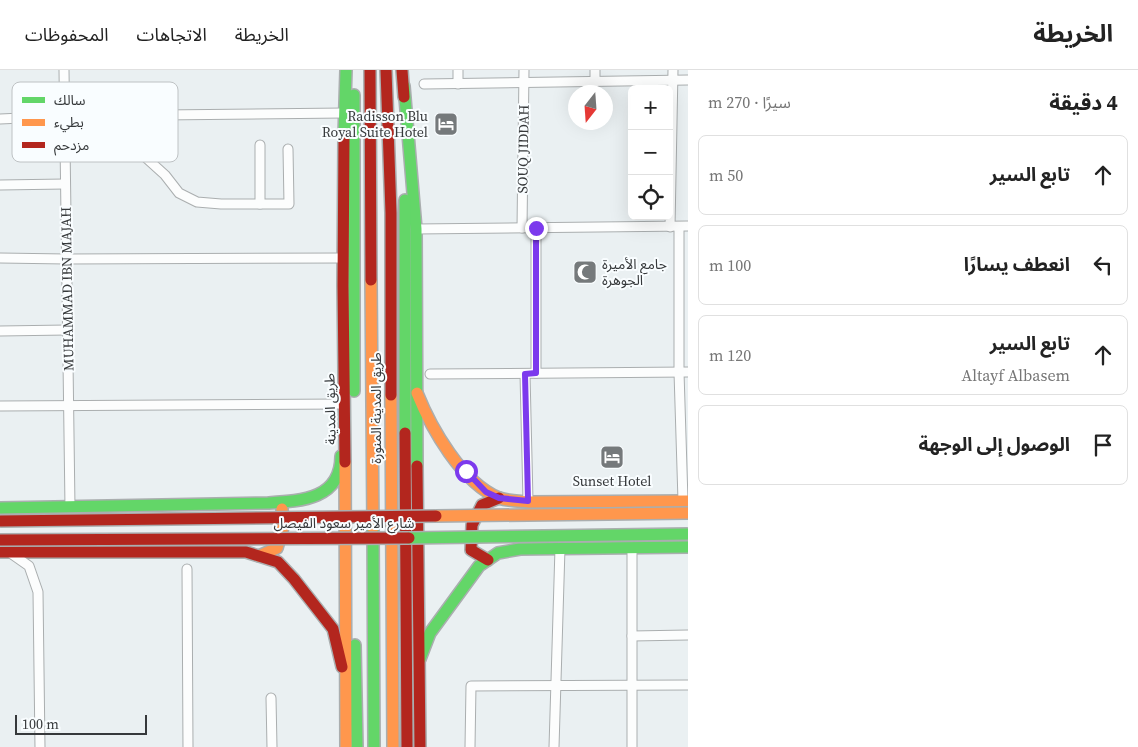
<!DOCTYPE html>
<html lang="ar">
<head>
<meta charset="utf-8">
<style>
	:root { --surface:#fff; --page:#f2f2f2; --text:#222; --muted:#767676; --line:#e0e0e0 }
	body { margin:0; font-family:"Source Serif 4","Noto Sans Arabic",serif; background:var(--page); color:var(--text); direction:rtl }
	.controls { position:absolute; right:15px; top:15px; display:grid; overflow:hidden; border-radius:8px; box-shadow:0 5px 20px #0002 }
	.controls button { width:45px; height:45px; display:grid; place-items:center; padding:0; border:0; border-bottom:1px solid var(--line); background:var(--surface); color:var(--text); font:25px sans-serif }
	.compass { position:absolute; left:568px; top:15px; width:45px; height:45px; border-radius:50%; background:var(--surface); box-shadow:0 5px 20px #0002; rotate:197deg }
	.scale { position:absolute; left:15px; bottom:12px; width:132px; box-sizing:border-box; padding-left:5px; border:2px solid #36393b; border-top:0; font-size:14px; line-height:18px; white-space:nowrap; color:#36393b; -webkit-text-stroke:4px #f9fdff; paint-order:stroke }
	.stop { position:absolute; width:15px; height:15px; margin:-11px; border:4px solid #7c3aed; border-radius:50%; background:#fff }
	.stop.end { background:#7c3aed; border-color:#fff; box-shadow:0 1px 5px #0008 }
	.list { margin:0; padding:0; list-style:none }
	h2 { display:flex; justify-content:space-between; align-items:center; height:65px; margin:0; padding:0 20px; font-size:21px }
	h2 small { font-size:16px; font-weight:400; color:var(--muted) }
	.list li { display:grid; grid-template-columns:32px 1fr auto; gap:15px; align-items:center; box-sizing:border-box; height:80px; margin:0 10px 10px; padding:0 10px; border:1px solid var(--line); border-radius:8px }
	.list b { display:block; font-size:19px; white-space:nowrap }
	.list p { margin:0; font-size:16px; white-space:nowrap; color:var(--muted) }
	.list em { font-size:16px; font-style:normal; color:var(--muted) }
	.icon { flex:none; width:28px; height:28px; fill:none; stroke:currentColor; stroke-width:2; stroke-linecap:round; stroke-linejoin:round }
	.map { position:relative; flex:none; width:688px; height:677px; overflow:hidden; direction:ltr }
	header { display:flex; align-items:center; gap:30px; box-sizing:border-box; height:70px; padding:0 25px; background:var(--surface); border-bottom:1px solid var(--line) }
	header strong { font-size:24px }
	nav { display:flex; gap:28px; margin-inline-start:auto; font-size:18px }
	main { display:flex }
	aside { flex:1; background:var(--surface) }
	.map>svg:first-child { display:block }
</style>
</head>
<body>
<header>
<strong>الخريطة</strong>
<nav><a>الخريطة</a><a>الاتجاهات</a><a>المحفوظات</a></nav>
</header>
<main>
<aside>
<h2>4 دقيقة<small>سيرًا · 270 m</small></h2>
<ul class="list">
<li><svg class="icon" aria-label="ahead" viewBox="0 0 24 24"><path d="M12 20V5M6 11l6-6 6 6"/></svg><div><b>تابع السير</b></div><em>50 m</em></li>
<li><svg class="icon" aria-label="left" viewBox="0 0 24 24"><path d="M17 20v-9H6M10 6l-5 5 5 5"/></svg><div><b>انعطف يسارًا</b></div><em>100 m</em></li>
<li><svg class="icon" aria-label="ahead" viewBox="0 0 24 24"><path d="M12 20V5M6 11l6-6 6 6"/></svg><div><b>تابع السير</b><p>Altayf Albasem</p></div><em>120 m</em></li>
<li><svg class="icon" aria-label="arrive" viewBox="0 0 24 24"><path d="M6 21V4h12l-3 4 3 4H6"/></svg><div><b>الوصول إلى الوجهة</b></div></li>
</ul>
</aside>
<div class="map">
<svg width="688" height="677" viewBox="0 0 688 677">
	<rect width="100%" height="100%" fill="#eaf0f2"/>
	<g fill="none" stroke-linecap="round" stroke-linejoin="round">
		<g stroke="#aaaeaf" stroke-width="11">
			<g id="street">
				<polyline points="64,0 70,437"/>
				<polyline points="458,0 458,14"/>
				<polyline points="595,0 595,12"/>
				<polyline points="424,14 688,10"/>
				<polyline points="65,46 109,78 144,86 165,105 179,123 197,132 221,134 260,134 260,75"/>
				<polyline points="0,49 65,46 344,43"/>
				<polyline points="0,115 65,114"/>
				<polyline points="260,134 289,134 288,79"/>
				<polyline points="670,157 673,0"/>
				<polyline points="679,157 679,302 683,431"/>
				<polyline points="522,158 524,0"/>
				<polyline points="536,158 536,303"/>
				<polyline points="416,159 688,156"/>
				<polyline points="0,188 66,189 343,188"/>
				<polyline points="0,261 67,260"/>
				<polyline points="430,304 688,302"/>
				<polyline points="525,304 528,431"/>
				<polyline points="0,336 344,334"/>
				<polyline points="9,482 29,496 38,522 40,677"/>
				<polyline points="187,499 188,677"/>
				<polyline points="632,566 688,565"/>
				<polyline points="271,628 272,677"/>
				<polyline points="470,677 471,616 688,615"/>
				<polyline points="554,677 560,478"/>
				<polyline points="632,677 632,478"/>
			</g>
		</g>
		<g stroke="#aaaeaf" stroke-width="14">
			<g id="fast">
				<polyline points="404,16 416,159 417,396"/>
				<polyline points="354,25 354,321"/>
				<polyline points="344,66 346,0"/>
				<polyline points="405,130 405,363"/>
				<path d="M0,438l268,-5c34,-2 73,-4 73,-47"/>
				<polyline points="373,458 374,677"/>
				<polyline points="355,575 357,677"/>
				<polyline points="420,589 430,563 479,496 498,483 520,479 688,477"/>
			</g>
		</g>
		<g stroke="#aaaeaf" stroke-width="14">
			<g id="slow">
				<polyline points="371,210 373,458"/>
				<path d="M417,323c14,35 45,90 82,105 9,3 20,3 30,4l159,-1"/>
				<polyline points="391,325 393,677"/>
				<polyline points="345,392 346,677"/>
				<polyline points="259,486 277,478 283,457 282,439"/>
			</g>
		</g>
		<g stroke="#aaaeaf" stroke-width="14">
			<g id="jam">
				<polyline points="370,0 371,210"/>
				<polyline points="386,0 391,143 391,325"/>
				<polyline points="402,0 404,27"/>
				<polyline points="344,66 343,216 345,392"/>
				<polyline points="405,363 407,677"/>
				<polyline points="417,396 420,677"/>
				<polyline points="0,482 246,482 278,492 294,509 333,559 342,597"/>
				<polyline points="488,490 471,480 472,455 482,435 499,428"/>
			</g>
		</g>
		<use href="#street" stroke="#fcfdfd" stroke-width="9"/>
		<use href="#fast" stroke="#63d668" stroke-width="11"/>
		<use href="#slow" stroke="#ff974d" stroke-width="11"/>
		<use href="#jam" stroke="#b3261e" stroke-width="11"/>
		<g stroke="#aaaeaf" stroke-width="14" stroke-linecap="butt">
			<polyline id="fast-bridge" points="409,468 688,464"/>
		</g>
		<g stroke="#aaaeaf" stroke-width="14" stroke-linecap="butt">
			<polyline id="slow-bridge" points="436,446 688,443"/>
		</g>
		<g stroke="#aaaeaf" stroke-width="14" stroke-linecap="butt">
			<g id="jam-bridge">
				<polyline points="0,451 436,446"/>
				<polyline points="0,470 409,468"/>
			</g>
		</g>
		<use href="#fast-bridge" stroke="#63d668" stroke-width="11"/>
		<use href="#slow-bridge" stroke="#ff974d" stroke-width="11"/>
		<use href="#jam-bridge" stroke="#b3261e" stroke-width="11"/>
	</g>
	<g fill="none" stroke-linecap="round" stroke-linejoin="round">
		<polyline stroke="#7c3aed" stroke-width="6" points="466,401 486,422 499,428 528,431 525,304 536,303 536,158"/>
	</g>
	<defs>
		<g id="hotel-square" transform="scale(1.25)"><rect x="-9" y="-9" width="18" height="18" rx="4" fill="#75797b" stroke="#f9fdff"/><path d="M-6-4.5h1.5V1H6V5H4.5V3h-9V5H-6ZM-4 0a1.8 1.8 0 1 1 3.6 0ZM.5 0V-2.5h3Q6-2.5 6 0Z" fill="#fff"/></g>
		<g id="mosque-square" transform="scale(1.25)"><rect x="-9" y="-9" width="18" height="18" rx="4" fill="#75797b" stroke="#f9fdff"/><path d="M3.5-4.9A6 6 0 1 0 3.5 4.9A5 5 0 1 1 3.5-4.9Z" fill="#fff"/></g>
	</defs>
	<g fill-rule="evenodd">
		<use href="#hotel-square" x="446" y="54"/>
		<use href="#mosque-square" x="585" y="202"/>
		<use href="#hotel-square" x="612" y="387"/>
	</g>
	<g text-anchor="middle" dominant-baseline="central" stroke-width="4" stroke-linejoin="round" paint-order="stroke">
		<g font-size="14" fill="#36393b" stroke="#f9fdff" text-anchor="end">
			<text x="428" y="46">Radisson Blu<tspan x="428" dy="16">Royal Suite Hotel</tspan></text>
			<text x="602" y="194" text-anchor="start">جامع الأميرة<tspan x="602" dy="16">الجوهرة</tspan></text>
			<text x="612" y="411" text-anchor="middle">Sunset Hotel</text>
		</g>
		<g font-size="14" fill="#36393b" stroke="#f9fdff">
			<text transform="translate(523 79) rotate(-89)">SOUQ JIDDAH</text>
			<text transform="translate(67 219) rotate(-91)">MUHAMMAD IBN MAJAH</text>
			<text transform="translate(376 338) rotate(-90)">طريق المدينة المنورة</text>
			<text transform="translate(330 339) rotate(-91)">طريق المدينة</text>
			<text x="344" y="453">شارع الأمير سعود الفيصل</text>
		</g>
	</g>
	<rect x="12" y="12" width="166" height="80" rx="8" fill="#f9fdff" stroke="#bec2c4" stroke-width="1"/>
	<rect x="22" y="27" width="23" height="6" fill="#63d668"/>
	<rect x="22" y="49" width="23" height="7" fill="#ff974d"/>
	<rect x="22" y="72" width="23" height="6" fill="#b3261e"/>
	<g font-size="14" fill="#36393b">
		<text x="54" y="35">سالك</text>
		<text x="54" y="57">بطيء</text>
		<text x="54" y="80">مزدحم</text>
	</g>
</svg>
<div class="controls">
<button>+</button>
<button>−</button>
<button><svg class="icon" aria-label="locate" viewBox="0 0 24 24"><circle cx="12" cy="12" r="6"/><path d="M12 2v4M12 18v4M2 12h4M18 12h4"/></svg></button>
</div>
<svg class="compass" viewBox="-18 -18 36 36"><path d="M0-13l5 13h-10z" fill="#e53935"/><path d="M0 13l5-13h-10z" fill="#767676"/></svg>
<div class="scale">100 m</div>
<div class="stop" style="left:466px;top:401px"></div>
<div class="stop end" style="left:536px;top:158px"></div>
</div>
</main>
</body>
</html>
